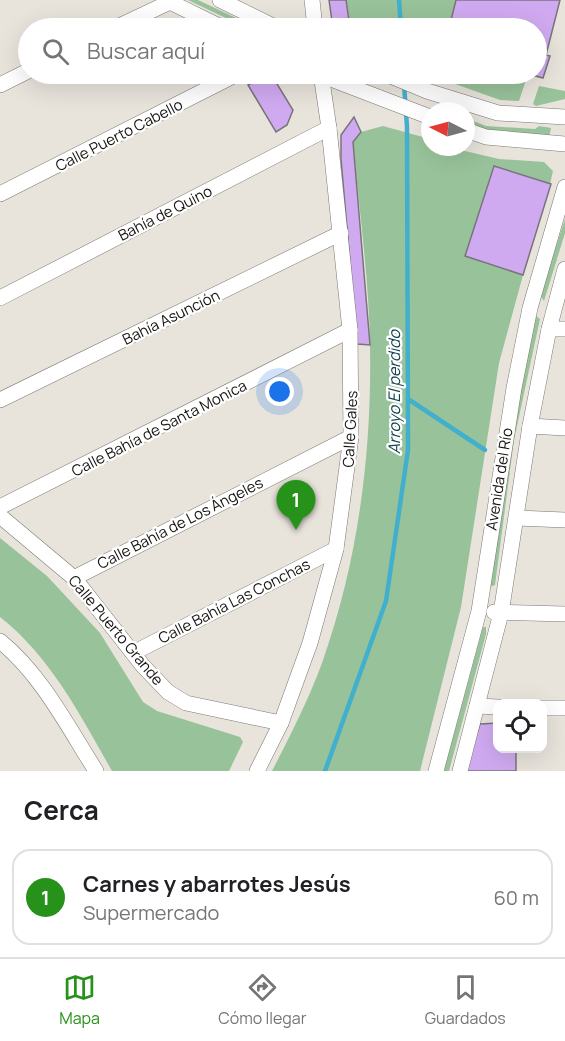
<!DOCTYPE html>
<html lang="es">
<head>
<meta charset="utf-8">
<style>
	:root { --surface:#fff; --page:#f6f6f6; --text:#202124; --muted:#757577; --line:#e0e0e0; --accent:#26921a }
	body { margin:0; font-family:Manrope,sans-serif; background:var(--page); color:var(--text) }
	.controls { position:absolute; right:18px; bottom:18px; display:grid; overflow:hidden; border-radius:12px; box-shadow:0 6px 24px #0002 }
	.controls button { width:54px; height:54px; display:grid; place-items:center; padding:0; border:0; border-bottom:2px solid var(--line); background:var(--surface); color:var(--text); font:30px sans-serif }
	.compass { position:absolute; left:421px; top:102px; width:54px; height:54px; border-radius:50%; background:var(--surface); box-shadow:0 6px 24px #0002; rotate:276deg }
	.you { position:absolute; left:280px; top:392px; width:21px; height:21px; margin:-15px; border:4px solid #fff; border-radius:50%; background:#1a73e8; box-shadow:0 0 0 9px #1a73e833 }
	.badge { display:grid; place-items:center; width:39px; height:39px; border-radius:50%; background:var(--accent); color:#fff; font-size:20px; font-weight:700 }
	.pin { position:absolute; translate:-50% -50px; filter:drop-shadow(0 2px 3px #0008) }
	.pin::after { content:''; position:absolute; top:32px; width:21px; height:18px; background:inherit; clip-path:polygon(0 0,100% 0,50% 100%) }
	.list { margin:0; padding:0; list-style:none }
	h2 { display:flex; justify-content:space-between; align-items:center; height:78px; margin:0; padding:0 24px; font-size:26px }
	h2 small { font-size:20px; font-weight:400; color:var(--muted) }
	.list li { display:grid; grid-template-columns:39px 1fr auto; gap:18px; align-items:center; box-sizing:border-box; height:96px; margin:0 12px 12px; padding:0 12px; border:2px solid var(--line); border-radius:18px }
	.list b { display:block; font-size:22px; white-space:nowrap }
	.list p { margin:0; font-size:20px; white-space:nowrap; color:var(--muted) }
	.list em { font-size:20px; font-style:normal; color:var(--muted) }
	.icon { flex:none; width:33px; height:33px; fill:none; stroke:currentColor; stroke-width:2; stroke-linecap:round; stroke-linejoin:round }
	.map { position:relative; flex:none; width:565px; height:771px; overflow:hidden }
	.search { position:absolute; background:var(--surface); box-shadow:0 6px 24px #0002; left:18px; right:18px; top:18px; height:66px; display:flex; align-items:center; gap:15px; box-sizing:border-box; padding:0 21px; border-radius:33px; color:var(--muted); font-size:22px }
	.sheet { height:186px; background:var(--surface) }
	nav { display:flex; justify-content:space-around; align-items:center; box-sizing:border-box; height:84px; border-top:2px solid var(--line); background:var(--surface); font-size:16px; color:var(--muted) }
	nav a { display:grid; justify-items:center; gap:3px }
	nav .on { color:var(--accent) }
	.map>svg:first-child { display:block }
</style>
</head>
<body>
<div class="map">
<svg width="565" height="771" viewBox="0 0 565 771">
	<rect width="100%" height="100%" fill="#e8e4dc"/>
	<g fill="#98c29a">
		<polygon points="188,0 198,0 257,28 247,28"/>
		<polygon points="346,0 456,0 449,28 350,28"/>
		<polygon points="427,74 528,74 519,101 500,100"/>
		<polygon points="539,86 565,91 565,99 536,106 533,104"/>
		<polygon points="466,118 486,126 535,129 539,126 551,128 549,137 484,132 466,125"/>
		<path d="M383,126l47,13v8h18l51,12 45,3 9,9 -3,13 -57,-17 -28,89 58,19 -24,88 -38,244 -41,164h-148c18,-35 36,-70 50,-108 36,-101 50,-210 48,-317 -1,-68 -11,-137 -17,-204l8,-10z"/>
		<polygon points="565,219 565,233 544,301 540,295"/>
		<polygon points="536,316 540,319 514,440 495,585 490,587 509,441"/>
		<path d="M0,538l47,38 53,57 43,69 14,9 83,26 3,5 -14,29h-117c-31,-55 -62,-115 -112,-154z"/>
		<polygon points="483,627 486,627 486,634 449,771 444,771"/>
	</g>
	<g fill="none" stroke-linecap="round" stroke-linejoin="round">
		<g stroke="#42b0cc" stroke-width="4.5">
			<polyline points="399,0 401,28"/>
			<polyline points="408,399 485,450"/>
			<polyline points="325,771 386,601 408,450 407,127 404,84"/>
		</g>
	</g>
	<g fill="#d0aaf1" stroke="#78747b" stroke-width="1.5">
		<polygon points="329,0 346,0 350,28 333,28"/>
		<polygon points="456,0 560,0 546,55 550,56 543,78 528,74 536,74 536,28 449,28"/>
		<polygon points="268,74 271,74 293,110 287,125 276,132 248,85"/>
		<polygon points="354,117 361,132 353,142 370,345 357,344 341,159 341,135"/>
		<polygon points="494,166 551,184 523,275 465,256"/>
		<polygon points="498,723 498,748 516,748 516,771 465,771 480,724"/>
	</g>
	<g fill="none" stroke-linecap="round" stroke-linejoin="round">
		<g stroke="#7c7872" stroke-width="16">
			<g id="minor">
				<polyline points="166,0 223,28"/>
				<polyline points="220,0 277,28"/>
				<polyline points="312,0 315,28"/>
				<polyline points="115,28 170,2"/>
				<polyline points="318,74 430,117"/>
				<polyline points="386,74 427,91 498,113 565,117"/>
				<polyline points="0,85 28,71"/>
				<polyline points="466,130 486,137 565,144"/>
				<polyline points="0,194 237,74"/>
				<polyline points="0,298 329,128"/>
				<polyline points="549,329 565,329"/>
				<polyline points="0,400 341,233"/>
				<polyline points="530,426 565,428"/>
				<polyline points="0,507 350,330"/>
				<polyline points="0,516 74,578 143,666 168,692 186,703 281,723"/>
				<polyline points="517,518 565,520"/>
				<polyline points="74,578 351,437"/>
				<polyline points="494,612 565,614"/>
				<path d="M0,641c41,33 68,86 96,130"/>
				<polyline points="133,653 336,549"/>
				<polyline points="477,706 498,707"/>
				<polyline points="542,708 565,708"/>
				<polyline points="257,771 281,723 310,643 336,549 351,437 350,330 329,128 321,74"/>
				<polyline points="436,771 479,611 514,388 530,308 565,187"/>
				<polyline points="460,771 501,613 530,426 549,329 565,269"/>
			</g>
		</g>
		<use href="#minor" stroke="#fff" stroke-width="15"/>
	</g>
	<g text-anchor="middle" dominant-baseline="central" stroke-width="4.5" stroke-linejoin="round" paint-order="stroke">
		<g font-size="15" fill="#151411" stroke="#fff">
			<text transform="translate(119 135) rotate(-27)">Calle Puerto Cabello</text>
			<text transform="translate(165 213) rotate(-27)">Bahía de Quino</text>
			<text transform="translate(171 317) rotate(-26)">Bahía Asunción</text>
			<text transform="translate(159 428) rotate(-27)">Calle Bahía de Santa Monica</text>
			<text transform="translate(350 429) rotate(-87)">Calle Gales</text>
			<text transform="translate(499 479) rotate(-81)">Avenida del Río</text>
			<text transform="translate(180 523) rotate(-27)">Calle Bahía de Los Ángeles</text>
			<text transform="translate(234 601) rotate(-27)">Calle Bahía Las Conchas</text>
			<text transform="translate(116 630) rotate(50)">Calle Puerto Grande</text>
		</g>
		<g font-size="16" font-style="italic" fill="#0f404c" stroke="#fff">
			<text transform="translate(394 392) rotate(-90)">Arroyo El perdido</text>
		</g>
	</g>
</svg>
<div class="controls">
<button><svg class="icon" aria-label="locate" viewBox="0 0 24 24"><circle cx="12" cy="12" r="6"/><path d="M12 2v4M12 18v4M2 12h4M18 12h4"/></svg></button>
</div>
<svg class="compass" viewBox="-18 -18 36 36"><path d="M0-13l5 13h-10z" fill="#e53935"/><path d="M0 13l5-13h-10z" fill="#757577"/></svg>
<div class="you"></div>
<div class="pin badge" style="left:296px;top:530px">1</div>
<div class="search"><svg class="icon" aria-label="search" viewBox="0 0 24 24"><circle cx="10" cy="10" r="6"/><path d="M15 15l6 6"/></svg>Buscar aquí</div>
</div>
<section class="sheet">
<h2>Cerca<small></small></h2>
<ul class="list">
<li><span class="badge">1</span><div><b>Carnes y abarrotes Jesús</b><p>Supermercado</p></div><em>60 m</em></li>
</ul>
</section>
<nav>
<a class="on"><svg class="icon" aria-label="map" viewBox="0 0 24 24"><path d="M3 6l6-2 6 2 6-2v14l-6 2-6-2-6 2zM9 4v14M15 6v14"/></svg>Mapa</a>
<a><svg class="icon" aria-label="directions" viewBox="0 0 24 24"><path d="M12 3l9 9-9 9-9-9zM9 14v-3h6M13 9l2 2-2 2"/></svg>Cómo llegar</a>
<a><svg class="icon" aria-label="saved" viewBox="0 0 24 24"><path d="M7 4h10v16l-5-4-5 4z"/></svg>Guardados</a>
</nav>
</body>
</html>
